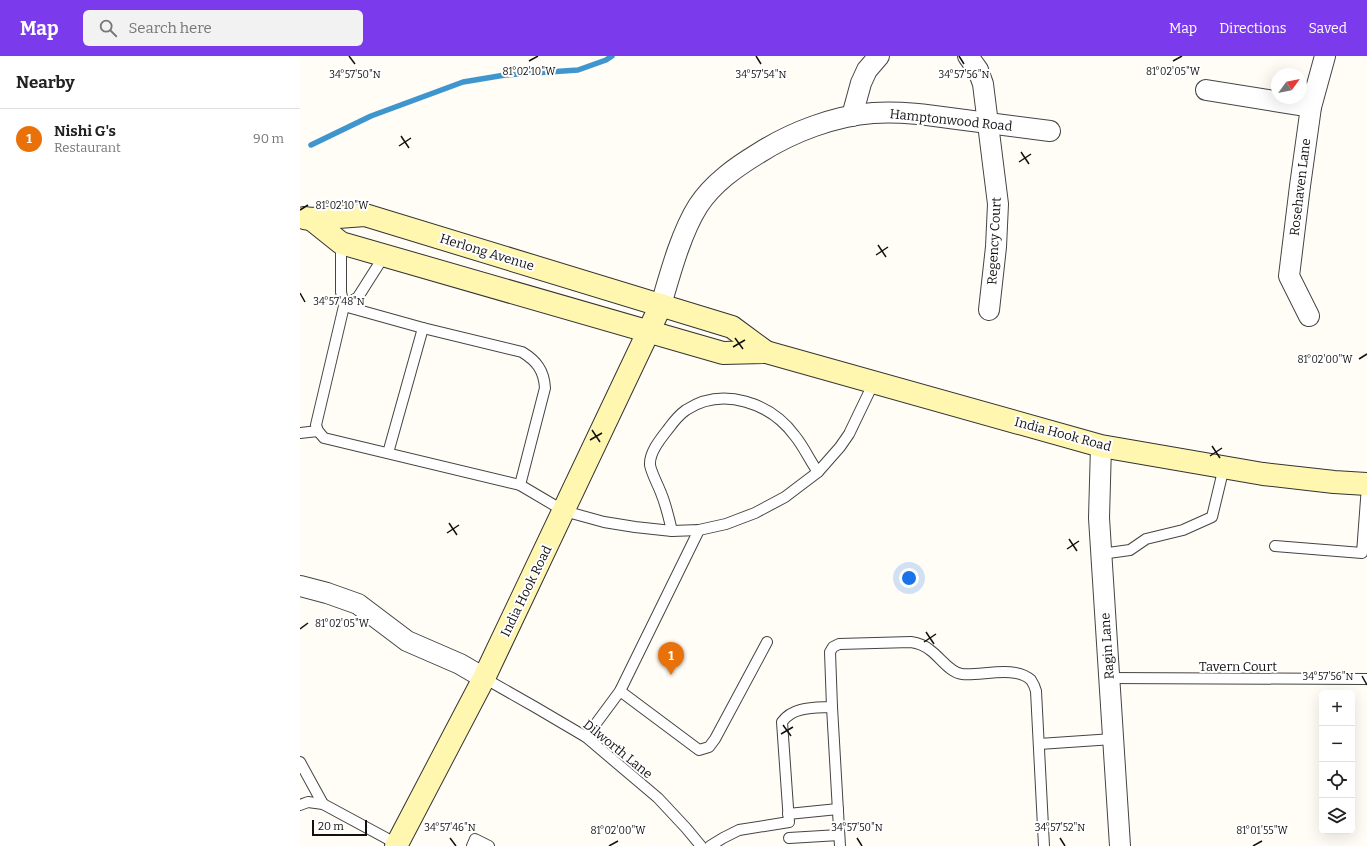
<!DOCTYPE html>
<html lang="en">
<head>
<meta charset="utf-8">
<style>
	:root { --surface:#fff; --page:#f2f2f2; --text:#222; --muted:#767676; --line:#e0e0e0; --accent:#7c3aed }
	body { margin:0; font-family:Bitter,serif; background:var(--page); color:var(--text) }
	.controls { position:absolute; right:12px; bottom:12px; display:grid; overflow:hidden; border-radius:6px; box-shadow:0 4px 16px #0002 }
	.controls button { width:36px; height:36px; display:grid; place-items:center; padding:0; border:0; border-bottom:1px solid var(--line); background:var(--surface); color:var(--text); font:20px sans-serif }
	.compass { position:absolute; left:971px; top:12px; width:36px; height:36px; border-radius:50%; background:var(--surface); box-shadow:0 4px 16px #0002; rotate:57deg }
	.scale { position:absolute; left:12px; bottom:10px; width:55px; box-sizing:border-box; padding-left:4px; border:2px solid #111; border-top:0; font-size:11px; line-height:14px; white-space:nowrap; color:#111; -webkit-text-stroke:3px #fff; paint-order:stroke }
	.you { position:absolute; left:609px; top:522px; width:14px; height:14px; margin:-10px; border:3px solid #fff; border-radius:50%; background:#1a73e8; box-shadow:0 0 0 6px #1a73e833 }
	.badge { display:grid; place-items:center; width:26px; height:26px; border-radius:50%; background:var(--accent); color:#fff; font-size:13px; font-weight:700 }
	.pin { position:absolute; translate:-50% -33px; filter:drop-shadow(0 1px 2px #0008) }
	.pin::after { content:''; position:absolute; top:21px; width:14px; height:12px; background:inherit; clip-path:polygon(0 0,100% 0,50% 100%) }
	.list { margin:0; padding:0; list-style:none }
	h2 { display:flex; justify-content:space-between; align-items:center; height:52px; margin:0; padding:0 16px; font-size:17px }
	h2 small { font-size:13px; font-weight:400; color:var(--muted) }
	.list li { display:grid; grid-template-columns:26px 1fr auto; gap:12px; align-items:center; box-sizing:border-box; height:60px; padding:0 16px; border-top:1px solid var(--line) }
	.list b { display:block; font-size:15px; white-space:nowrap }
	.list p { margin:0; font-size:13px; white-space:nowrap; color:var(--muted) }
	.list em { font-size:13px; font-style:normal; color:var(--muted) }
	.icon { flex:none; width:22px; height:22px; fill:none; stroke:currentColor; stroke-width:2; stroke-linecap:round; stroke-linejoin:round }
	.map { position:relative; flex:none; width:1067px; height:790px; overflow:hidden }
	header { display:flex; align-items:center; gap:24px; box-sizing:border-box; height:56px; padding:0 20px; background:var(--accent); color:#fff }
	header strong { font-size:19px }
	nav { display:flex; gap:22px; margin-inline-start:auto; font-size:14px }
	.search { width:280px; height:36px; background:var(--page); display:flex; align-items:center; gap:10px; box-sizing:border-box; padding:0 14px; border-radius:6px; color:var(--muted); font-size:15px }
	main { display:flex }
	aside { flex:1; background:var(--surface) }
	.map>svg:first-child { display:block }
</style>
</head>
<body>
<header>
<strong>Map</strong>
<div class="search"><svg class="icon" aria-label="search" viewBox="0 0 24 24"><circle cx="10" cy="10" r="6"/><path d="M15 15l6 6"/></svg>Search here</div>
<nav><a>Map</a><a>Directions</a><a>Saved</a></nav>
</header>
<main>
<aside>
<h2>Nearby<small></small></h2>
<ul class="list">
<li><span class="badge" style="background:#e8710a">1</span><div><b>Nishi G's</b><p>Restaurant</p></div><em>90 m</em></li>
</ul>
</aside>
<div class="map">
<svg width="1067" height="790" viewBox="0 0 1067 790">
	<rect width="100%" height="100%" fill="#fffdf5"/>
	<g fill="none" stroke-linecap="round" stroke-linejoin="round">
		<polyline stroke="#3f96cf" stroke-width="5.5" points="11,89 71,60 163,26 205,19 278,14 306,4 312,0"/>
		<g stroke="#444" stroke-width="12">
			<g id="lane">
				<polyline points="41,187 41,236 44,250 16,369 18,375 24,382 220,429 264,455 304,466 335,471 372,475 399,474 426,468 455,457 485,441 518,416 540,391 549,378 574,326"/>
				<path d="M44,250l79,22 99,24c15,9 22,19 23,36l-25,97"/>
				<polyline points="44,250 58,241 84,200"/>
				<polyline points="0,377 18,375"/>
				<polyline points="88,397 123,272"/>
				<path d="M372,475c-3,-13 -6,-26 -11,-38 -3,-8 -10,-21 -11,-28 -1,-13 12,-28 19,-37 5,-7 10,-13 17,-18 37,-24 85,-7 109,26 9,11 15,25 23,36"/>
				<polyline points="975,490 1062,497 1067,430"/>
				<polyline points="801,498 830,494 846,483 883,474 912,461 924,411"/>
				<polyline points="184,622 235,651 286,681 358,742 386,772 401,790"/>
				<polyline points="809,622 1067,623"/>
				<polyline points="320,635 399,694 409,691 415,683 467,586"/>
				<polyline points="532,651 540,790"/>
				<polyline points="286,681 320,635 399,474"/>
				<polyline points="739,688 813,683"/>
				<polyline points="0,706 23,748"/>
				<polyline points="0,749 8,746 23,748 97,788"/>
				<polyline points="488,758 538,753"/>
				<polyline points="489,782 539,779"/>
				<polyline points="172,790 175,783 189,790"/>
				<path d="M410,790l13,-8 16,-8 50,-8 -7,-100c11,-16 33,-14 50,-15l-2,-55 3,-5 6,-3 72,-2c7,1 13,3 19,8 10,7 20,23 32,24 20,2 53,-9 69,6 2,3 4,7 5,11l8,155"/>
			</g>
		</g>
		<g stroke="#444" stroke-width="22">
			<g id="street">
				<polyline points="668,0 678,14 683,28 698,148 696,191 689,254"/>
				<polyline points="906,34 1011,51"/>
				<polyline points="552,60 561,27 567,14 579,0"/>
				<path d="M361,249c9,-31 20,-72 37,-99 15,-23 38,-39 61,-53 33,-21 75,-37 114,-40 28,-2 56,2 84,6 31,4 62,8 93,12"/>
				<polyline points="1009,260 989,220 1000,130 1011,51 1025,0"/>
				<polyline points="801,390 799,462 820,790"/>
				<polyline points="0,530 27,537 58,548 107,585 160,608 184,622"/>
			</g>
		</g>
		<g stroke="#333" stroke-width="24">
			<g id="secondary">
				<polyline points="4,162 11,163 65,159 432,271 466,296"/>
				<polyline points="11,163 41,187 423,297 466,296 801,390 963,418 1034,426 1067,428"/>
				<polyline points="96,790 184,622 361,249"/>
			</g>
		</g>
		<use href="#lane" stroke="#fff" stroke-width="10"/>
		<use href="#street" stroke="#fff" stroke-width="20"/>
		<use href="#secondary" stroke="#fff6b0" stroke-width="22"/>
	</g>
	<path fill="none" stroke="#111" stroke-width="1.5" d="M49,0l6,8M456,0l5,8M659,0l5,8M229,5l9,-5M873,5l9,-5M101,80l8,12M99,90l12,-8M721,96l8,12M719,106l12,-8M0,154l8,-5M578,189l8,12M576,199l12,-8M0,237l5,9M435,282l8,11M433,291l12,-7M1059,303l8,-5M292,374l8,12M290,384l12,-7M912,390l8,12M910,400l12,-8M149,467l8,12M147,477l12,-8M769,483l8,12M767,493l12,-8M0,573l8,-6M626,576l8,12M624,586l12,-8M1062,620l5,9M483,669l8,11M481,678l12,-7M150,782l6,8M557,782l5,8M760,782l5,8M309,790l9,-5M953,790l9,-5"/>
	<g text-anchor="middle" dominant-baseline="central" stroke-width="4" stroke-linejoin="round" paint-order="stroke">
		<g font-size="13" fill="#111" stroke="#fff">
			<text transform="translate(651 64) rotate(6)">Hamptonwood Road</text>
			<text transform="translate(1000 131) rotate(-83)">Rosehaven Lane</text>
			<text transform="translate(694 185) rotate(-87)">Regency Court</text>
			<text transform="translate(187 196) rotate(17)">Herlong Avenue</text>
			<text transform="translate(763 378) rotate(15)">India Hook Road</text>
			<text transform="translate(226 535) rotate(-64)">India Hook Road</text>
			<text transform="translate(807 590) rotate(-94)">Ragin Lane</text>
			<text x="938" y="610">Tavern Court</text>
			<text transform="translate(318 693) rotate(39)">Dilworth Lane</text>
		</g>
	</g>
	<g font-size="10" text-anchor="middle" fill="#111" stroke="#fff" stroke-width="4" stroke-linejoin="round" paint-order="stroke">
		<text x="229" y="19">81°02'10"W</text>
		<text x="873" y="19">81°02'05"W</text>
		<text x="664" y="22">34°57'56"N</text>
		<text x="55" y="22">34°57'50"N</text>
		<text x="461" y="22">34°57'54"N</text>
		<text x="42" y="153">81°02'10"W</text>
		<text x="39" y="249">34°57'48"N</text>
		<text x="1025" y="307">81°02'00"W</text>
		<text x="42" y="571">81°02'05"W</text>
		<text x="1028" y="624">34°57'56"N</text>
		<text x="150" y="775">34°57'46"N</text>
		<text x="557" y="775">34°57'50"N</text>
		<text x="760" y="775">34°57'52"N</text>
		<text x="318" y="778">81°02'00"W</text>
		<text x="962" y="778">81°01'55"W</text>
	</g>
</svg>
<div class="controls">
<button>+</button>
<button>−</button>
<button><svg class="icon" aria-label="locate" viewBox="0 0 24 24"><circle cx="12" cy="12" r="6"/><path d="M12 2v4M12 18v4M2 12h4M18 12h4"/></svg></button>
<button><svg class="icon" aria-label="layers" viewBox="0 0 24 24"><path d="M12 4l9 5-9 5-9-5zM3 14l9 5 9-5"/></svg></button>
</div>
<svg class="compass" viewBox="-18 -18 36 36"><path d="M0-13l5 13h-10z" fill="#e53935"/><path d="M0 13l5-13h-10z" fill="#767676"/></svg>
<div class="scale">20 m</div>
<div class="you"></div>
<div class="pin badge" style="left:371px;top:619px;background:#e8710a">1</div>
</div>
</main>
</body>
</html>
